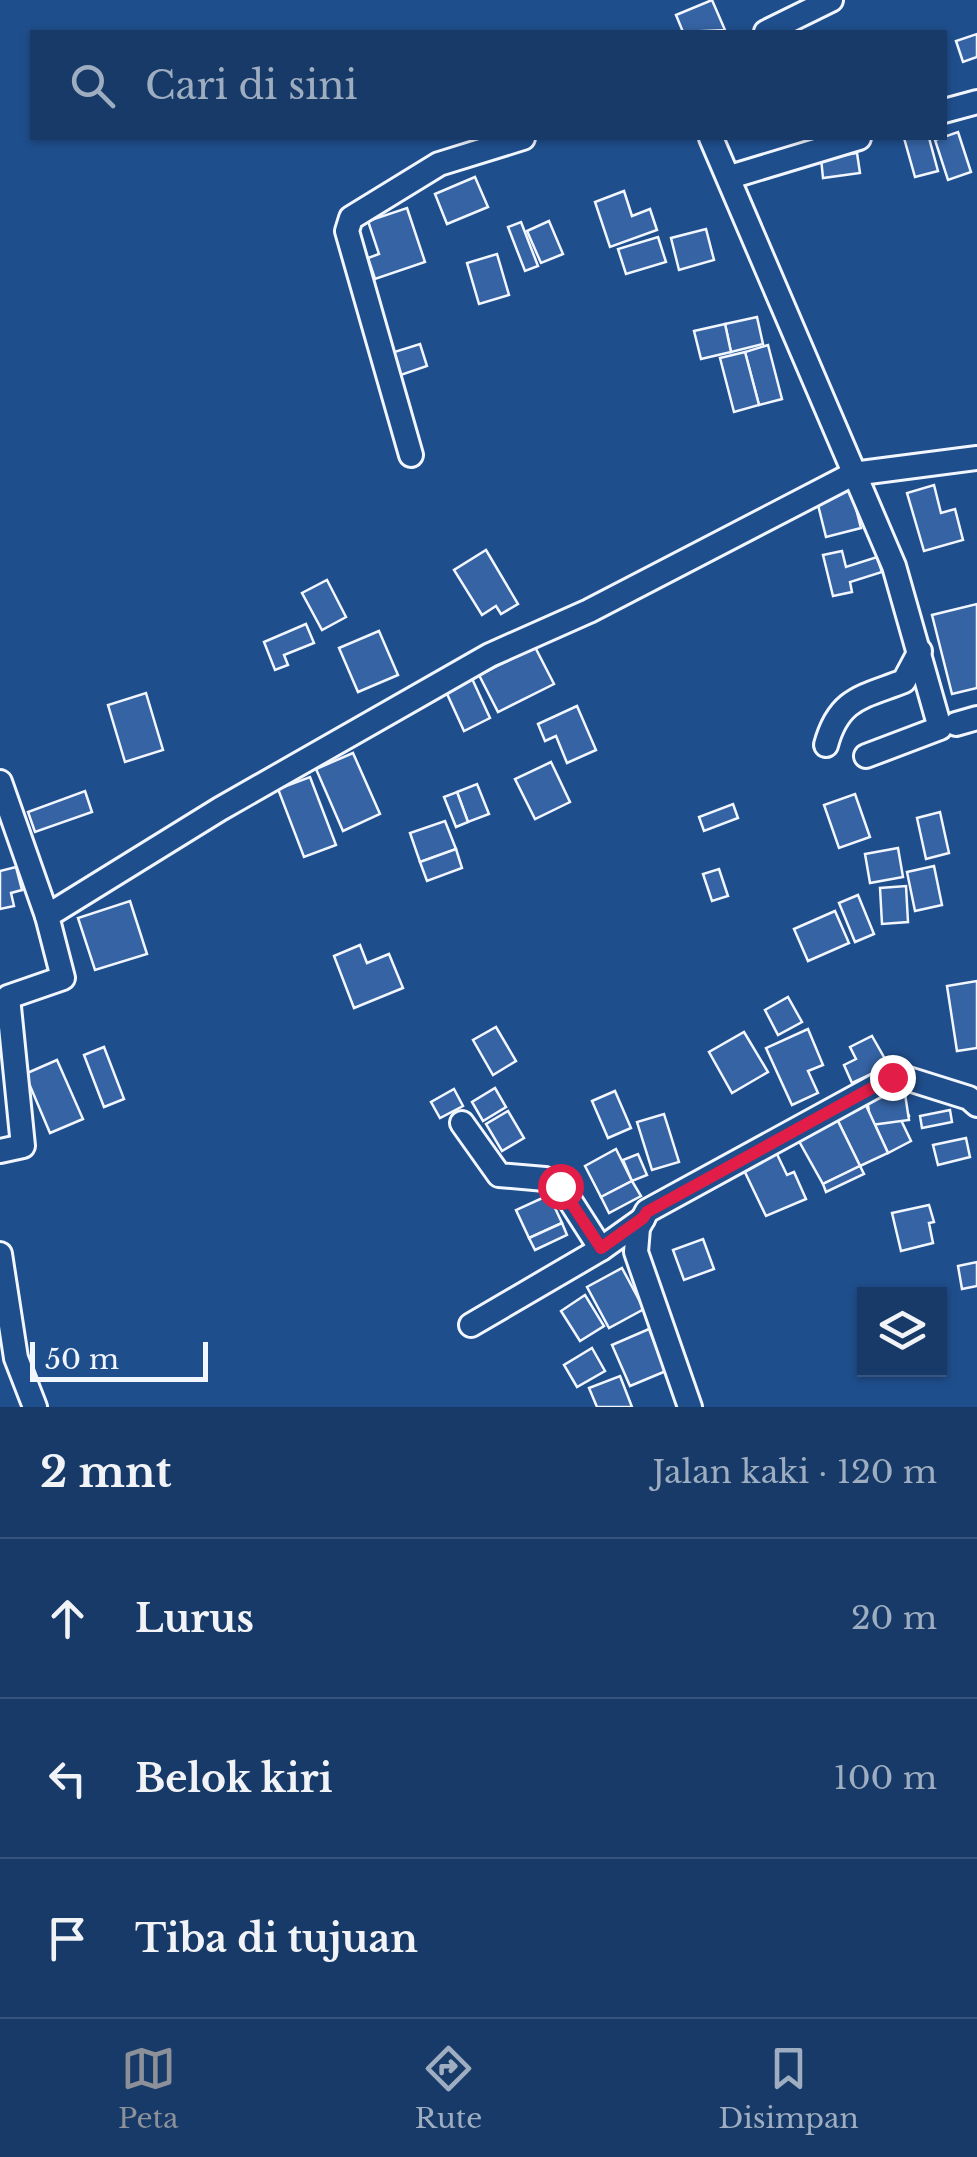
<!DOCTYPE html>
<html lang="id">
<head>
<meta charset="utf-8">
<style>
	:root { --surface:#173a69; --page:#20416f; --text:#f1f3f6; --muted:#9eadc0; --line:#36547d; --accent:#8c9099 }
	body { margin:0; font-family:"Libre Baskerville",serif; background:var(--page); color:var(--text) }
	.controls { position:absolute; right:30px; bottom:30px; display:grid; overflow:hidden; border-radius:0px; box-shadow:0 2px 8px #0004 }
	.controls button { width:90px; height:90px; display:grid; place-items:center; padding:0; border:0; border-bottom:2px solid var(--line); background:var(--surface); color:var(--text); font:50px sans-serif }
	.scale { position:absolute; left:30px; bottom:25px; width:178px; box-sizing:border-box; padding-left:10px; border:5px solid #f2f6ff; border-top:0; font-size:28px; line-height:35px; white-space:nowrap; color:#f2f6ff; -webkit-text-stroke:8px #1f4e8c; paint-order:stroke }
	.stop { position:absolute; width:30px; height:30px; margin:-22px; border:8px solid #e11d48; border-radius:50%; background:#fff }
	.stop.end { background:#e11d48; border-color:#fff; box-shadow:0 2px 10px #0008 }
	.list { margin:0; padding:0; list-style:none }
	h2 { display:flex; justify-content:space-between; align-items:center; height:130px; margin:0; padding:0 40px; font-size:42px }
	h2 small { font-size:32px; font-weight:400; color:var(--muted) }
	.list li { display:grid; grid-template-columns:65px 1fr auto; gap:30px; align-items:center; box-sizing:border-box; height:160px; padding:0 40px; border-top:2px solid var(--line) }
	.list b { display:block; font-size:38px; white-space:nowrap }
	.list em { font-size:32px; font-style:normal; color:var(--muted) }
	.icon { flex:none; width:55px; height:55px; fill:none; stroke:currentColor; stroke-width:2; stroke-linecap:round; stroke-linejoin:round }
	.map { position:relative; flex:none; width:977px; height:1407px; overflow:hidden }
	.search { position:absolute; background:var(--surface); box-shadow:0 2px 8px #0004; left:30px; right:30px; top:30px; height:110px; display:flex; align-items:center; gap:25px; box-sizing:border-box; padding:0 35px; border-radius:0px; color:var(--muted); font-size:38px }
	.sheet { height:610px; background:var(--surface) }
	nav { display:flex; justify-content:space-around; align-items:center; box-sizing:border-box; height:140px; border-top:2px solid var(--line); background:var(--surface); font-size:28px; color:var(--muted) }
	nav a { display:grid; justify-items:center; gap:5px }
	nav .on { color:var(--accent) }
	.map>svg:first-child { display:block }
</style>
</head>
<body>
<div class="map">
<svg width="977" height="1407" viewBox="0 0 977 1407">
	<rect width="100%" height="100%" fill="#1f4e8c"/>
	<g fill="#3563a3" stroke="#f2f6ff" stroke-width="2.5">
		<polygon points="712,0 725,30 683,32 676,15"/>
		<polygon points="977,34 977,57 963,62 956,41"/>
		<polygon points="958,132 971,172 948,180 935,140"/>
		<polygon points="904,138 929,138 938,171 915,177"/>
		<polygon points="857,153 860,173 823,178 821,158"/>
		<polygon points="475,177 488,207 447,224 435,194"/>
		<polygon points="624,191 632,216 650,209 657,230 610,247 595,202"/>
		<polygon points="407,208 425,262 375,279 368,258 379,254 368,221"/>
		<polygon points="549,221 563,254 541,263 527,231"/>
		<polygon points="521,222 538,266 525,271 508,227"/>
		<polygon points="706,229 714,260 679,270 671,238"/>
		<polygon points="658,237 666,262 626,274 618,249"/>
		<polygon points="497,254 509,295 479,304 467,263"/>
		<polygon points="757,317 763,344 731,352 725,324"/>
		<polygon points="725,324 731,352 701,359 694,331"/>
		<polygon points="420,344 427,366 398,376 391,353"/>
		<polygon points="768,345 782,399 759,405 745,352"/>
		<polygon points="745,352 759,405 734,412 720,358"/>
		<polygon points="934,485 941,513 955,509 963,540 924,551 907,493"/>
		<polygon points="851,489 861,528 826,537 816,497"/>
		<polygon points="486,550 518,604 501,614 496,606 482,615 454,570"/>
		<polygon points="842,551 846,567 877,557 882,572 850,582 852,592 833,596 823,555"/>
		<polygon points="327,580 346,617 322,630 302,593"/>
		<polygon points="977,604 977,688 952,694 932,615"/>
		<polygon points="306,624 314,643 284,655 288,665 275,670 264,642"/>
		<polygon points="379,631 398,675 358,692 339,648"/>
		<polygon points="535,647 554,684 498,712 479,675"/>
		<polygon points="469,672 490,718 464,731 443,685"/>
		<polygon points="146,693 163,750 125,762 108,705"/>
		<polygon points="577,706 596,750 567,763 556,736 545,741 538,724"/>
		<polygon points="353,753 380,814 343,831 316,769"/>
		<polygon points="551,762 570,802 535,819 515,779"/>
		<polygon points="310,777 336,845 304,857 278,789"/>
		<polygon points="477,784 489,814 468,822 457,792"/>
		<polygon points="85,791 92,812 35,832 28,812"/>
		<polygon points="457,792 468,822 456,827 444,797"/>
		<polygon points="855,794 870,837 839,848 824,805"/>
		<polygon points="733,804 738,818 704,831 699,817"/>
		<polygon points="940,812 949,853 926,859 917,818"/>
		<polygon points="445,821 456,849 420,862 410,833"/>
		<polygon points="898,848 903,877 870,883 865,854"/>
		<polygon points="456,849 462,868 427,881 420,862"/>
		<polygon points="934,866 942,905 915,911 907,872"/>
		<polygon points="16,867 22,890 11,893 14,906 0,909 0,871"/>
		<polygon points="719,869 728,896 712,901 703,874"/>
		<polygon points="906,886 908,922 882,924 880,888"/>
		<polygon points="858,895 874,934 855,942 839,903"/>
		<polygon points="130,901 147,954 95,970 78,918"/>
		<polygon points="835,911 849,943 808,961 794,929"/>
		<polygon points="360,945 367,963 389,954 403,988 354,1008 334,956"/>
		<polygon points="977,981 977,1048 957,1051 947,986"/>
		<polygon points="788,997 802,1022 778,1035 765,1010"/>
		<polygon points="496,1027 516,1061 493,1075 473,1040"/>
		<polygon points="808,1029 823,1065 808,1071 818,1093 792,1105 766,1048"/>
		<polygon points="744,1032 768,1072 732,1093 709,1052"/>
		<polygon points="872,1036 889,1066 852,1083 844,1065 856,1059 850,1047"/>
		<polygon points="104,1047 124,1099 104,1107 84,1055"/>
		<polygon points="57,1060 83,1119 50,1133 25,1074"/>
		<polygon points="894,1086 909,1116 901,1120 911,1141 888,1153 864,1101"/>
		<polygon points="495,1088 506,1107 483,1121 472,1102"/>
		<polygon points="454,1089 463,1106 440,1118 431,1102"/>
		<polygon points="615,1091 631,1128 608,1138 592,1101"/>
		<polygon points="905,1094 909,1120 871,1125 867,1099"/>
		<polygon points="864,1101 888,1153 860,1166 835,1115"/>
		<polygon points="950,1110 952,1122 922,1128 920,1116"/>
		<polygon points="508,1111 524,1138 502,1151 486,1124"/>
		<polygon points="664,1114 679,1162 652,1170 637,1122"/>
		<polygon points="835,1115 860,1166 823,1184 795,1134"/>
		<polygon points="966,1138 970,1157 938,1165 933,1145"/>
		<polygon points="616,1149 632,1181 601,1197 585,1166"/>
		<polygon points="775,1150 787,1175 794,1172 806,1199 766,1216 742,1166"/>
		<polygon points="638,1154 647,1175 632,1181 623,1160"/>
		<polygon points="860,1166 864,1174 826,1192 823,1184"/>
		<polygon points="632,1181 641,1196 609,1213 601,1197"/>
		<polygon points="549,1195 562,1223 529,1238 516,1210"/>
		<polygon points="929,1205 934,1222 929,1223 933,1243 901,1251 892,1213"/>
		<polygon points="562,1223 567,1235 535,1250 529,1238"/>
		<polygon points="703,1239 714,1269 684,1280 673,1250"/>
		<polygon points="977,1262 977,1286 962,1289 958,1266"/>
		<polygon points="622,1268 644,1309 609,1328 587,1287"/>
		<polygon points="585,1295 604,1326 580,1341 561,1311"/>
		<polygon points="649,1329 666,1371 630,1386 612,1345"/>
		<polygon points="592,1348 605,1371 577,1387 564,1365"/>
		<polygon points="620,1376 632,1407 597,1407 589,1388"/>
	</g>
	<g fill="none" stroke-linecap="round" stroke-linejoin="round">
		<g stroke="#f2f6ff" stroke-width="28">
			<g id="minor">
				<polyline points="766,32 831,0"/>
				<polyline points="944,111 977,102"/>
				<polyline points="711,138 894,566 940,728 866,756"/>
				<polyline points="730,177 859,138"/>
				<polyline points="411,455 347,231 351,218 439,164 523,138"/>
				<polyline points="956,724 977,718"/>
				<path d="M826,745c13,-48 38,-48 78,-64l16,-30"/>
				<polyline points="0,782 47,916"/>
				<polyline points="462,1123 499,1175 545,1179 560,1185 601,1249"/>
				<polyline points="0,1151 23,1146 8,997 63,978 47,916 220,809 490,655 589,611 853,474 977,458"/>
				<polyline points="0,1254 16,1358 35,1407"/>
				<polyline points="471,1325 601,1249 643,1219"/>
				<polyline points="690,1407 636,1252 638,1228 647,1211 892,1077 899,1076 969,1098 977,1105"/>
			</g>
		</g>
		<use href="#minor" stroke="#1f4e8c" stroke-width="22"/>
	</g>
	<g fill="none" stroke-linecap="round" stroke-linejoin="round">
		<polyline stroke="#e11d48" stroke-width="12" points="560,1186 601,1248 643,1218 647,1212 892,1077"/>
	</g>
</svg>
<div class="controls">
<button><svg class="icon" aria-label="layers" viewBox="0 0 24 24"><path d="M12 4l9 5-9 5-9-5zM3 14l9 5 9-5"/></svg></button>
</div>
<div class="scale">50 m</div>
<div class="stop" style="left:560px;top:1186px"></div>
<div class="stop end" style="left:892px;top:1077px"></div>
<div class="search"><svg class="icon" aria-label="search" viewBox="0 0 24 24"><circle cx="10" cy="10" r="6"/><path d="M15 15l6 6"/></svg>Cari di sini</div>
</div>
<section class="sheet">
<h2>2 mnt<small>Jalan kaki · 120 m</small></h2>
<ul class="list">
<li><svg class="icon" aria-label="ahead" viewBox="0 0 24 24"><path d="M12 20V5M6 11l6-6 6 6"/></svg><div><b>Lurus</b></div><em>20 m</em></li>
<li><svg class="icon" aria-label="left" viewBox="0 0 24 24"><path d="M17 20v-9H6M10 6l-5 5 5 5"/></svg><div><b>Belok kiri</b></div><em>100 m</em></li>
<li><svg class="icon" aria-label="arrive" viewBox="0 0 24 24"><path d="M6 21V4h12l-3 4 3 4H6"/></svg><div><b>Tiba di tujuan</b></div></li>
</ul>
</section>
<nav>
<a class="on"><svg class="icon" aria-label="map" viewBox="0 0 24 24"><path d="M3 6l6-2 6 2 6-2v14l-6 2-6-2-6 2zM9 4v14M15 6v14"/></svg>Peta</a>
<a><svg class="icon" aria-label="directions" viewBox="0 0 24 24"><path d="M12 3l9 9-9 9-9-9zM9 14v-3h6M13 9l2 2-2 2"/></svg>Rute</a>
<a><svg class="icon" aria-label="saved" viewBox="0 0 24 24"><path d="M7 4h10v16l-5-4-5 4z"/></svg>Disimpan</a>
</nav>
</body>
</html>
